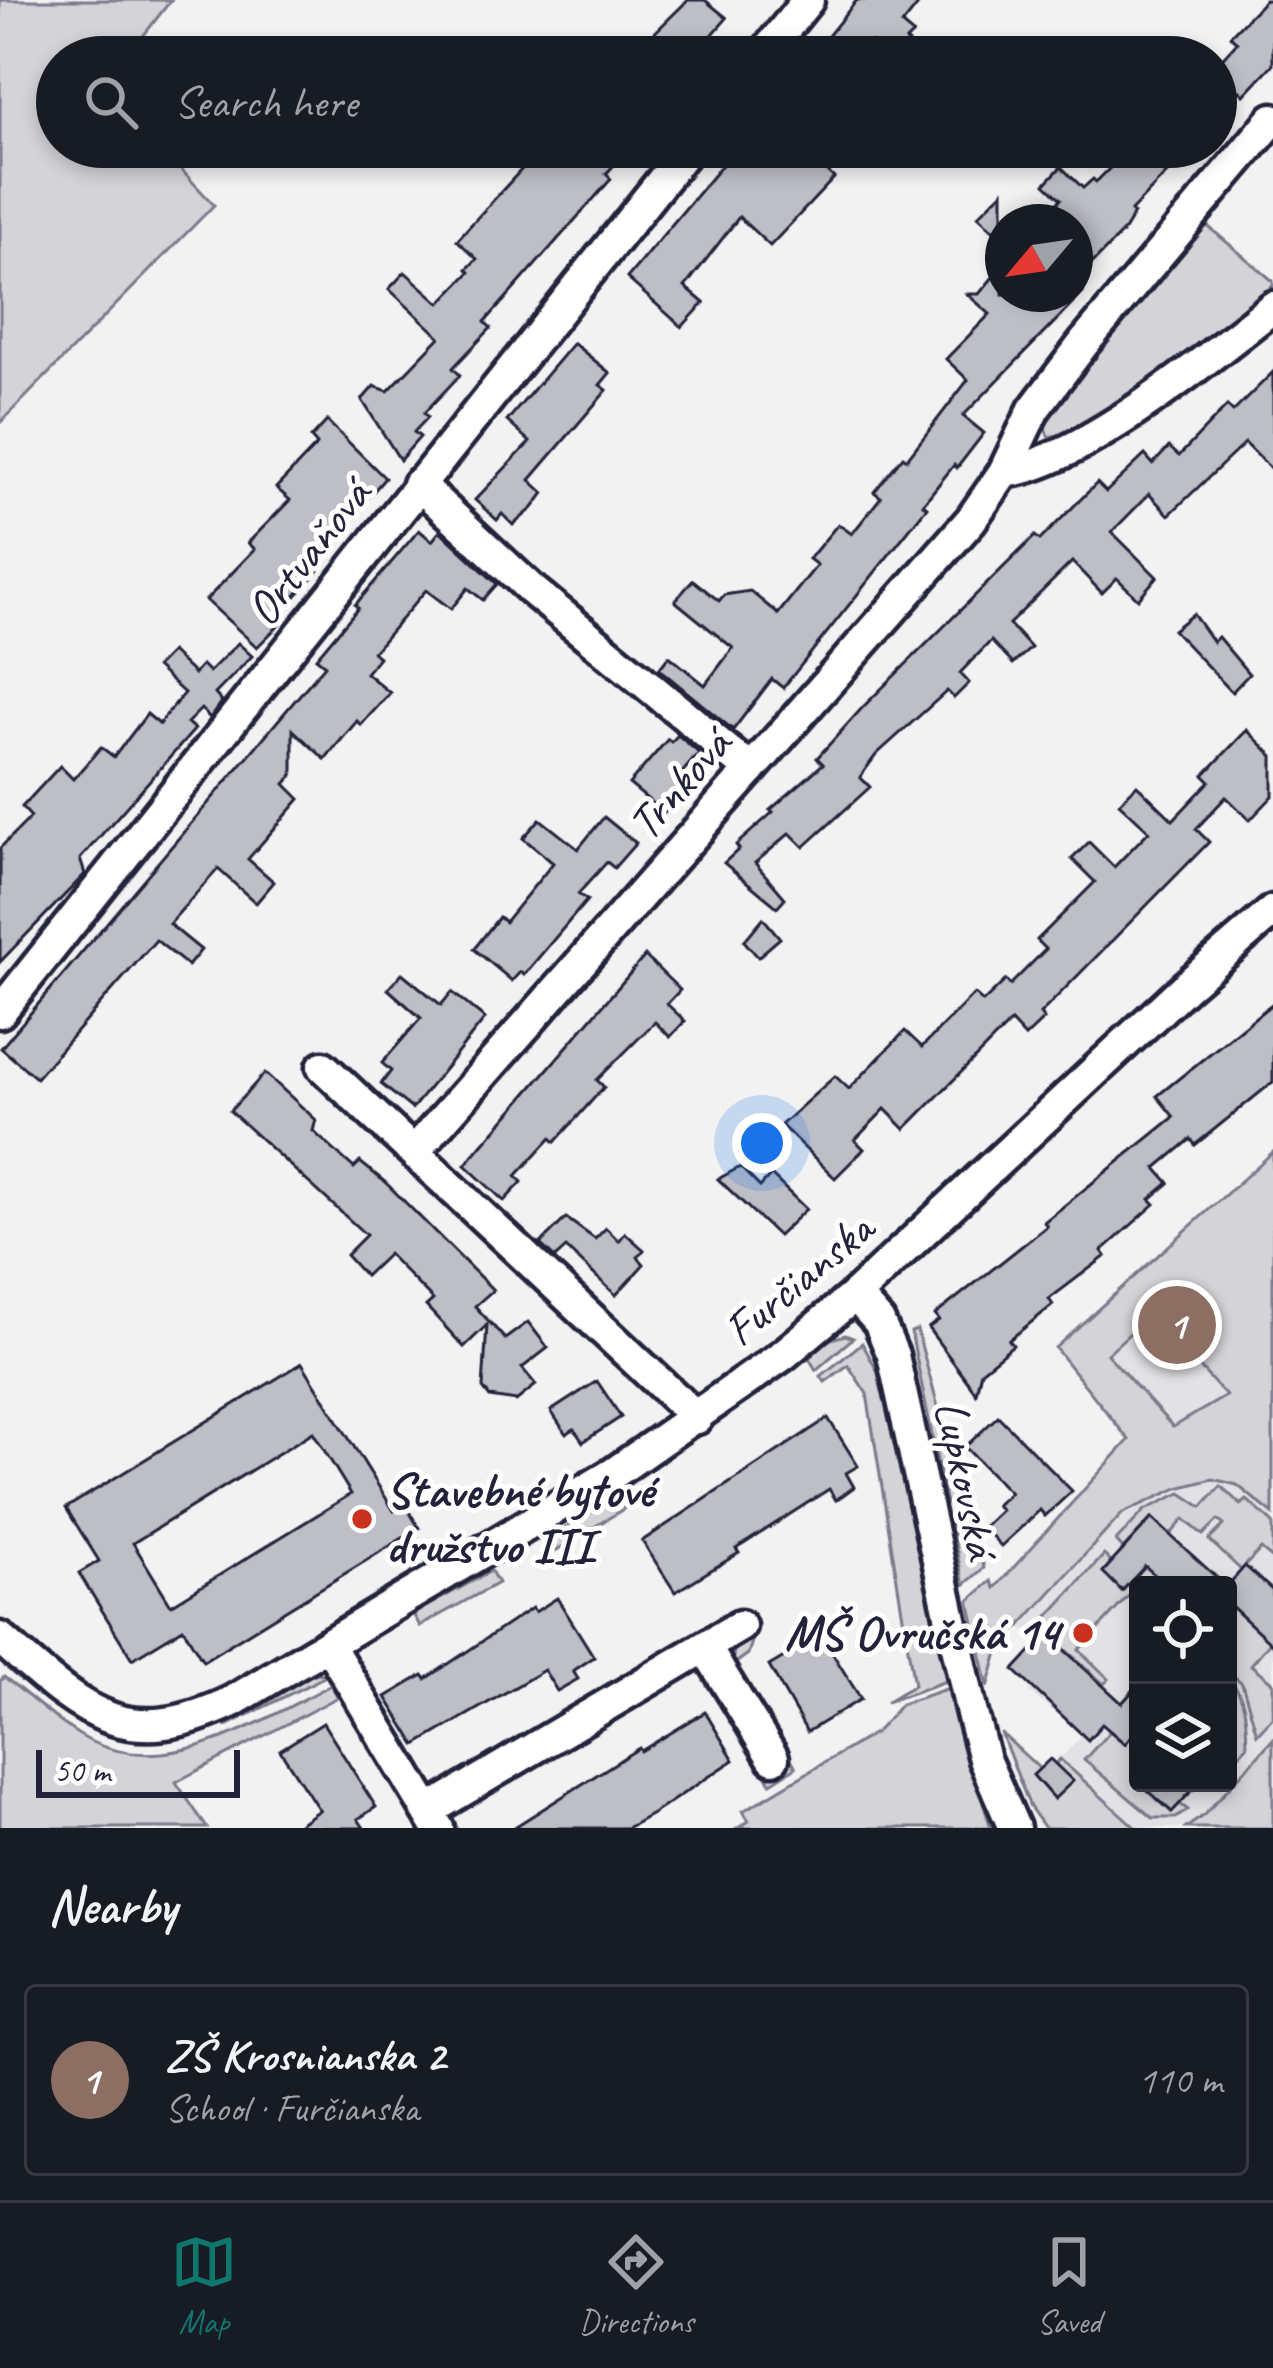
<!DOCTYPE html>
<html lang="en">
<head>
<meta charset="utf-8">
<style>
	:root { --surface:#171b24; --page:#20242c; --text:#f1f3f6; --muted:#9ea1a6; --line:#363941; --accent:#0f766e }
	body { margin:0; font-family:Caveat,sans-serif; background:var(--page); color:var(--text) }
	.controls { position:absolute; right:36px; bottom:36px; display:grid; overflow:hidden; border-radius:12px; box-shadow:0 6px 18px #0003 }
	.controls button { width:108px; height:108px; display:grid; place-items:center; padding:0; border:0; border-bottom:3px solid var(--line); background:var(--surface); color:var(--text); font:60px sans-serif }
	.compass { position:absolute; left:985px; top:204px; width:108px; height:108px; border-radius:50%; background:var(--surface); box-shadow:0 6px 18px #0003; rotate:241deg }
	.scale { position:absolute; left:36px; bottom:30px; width:204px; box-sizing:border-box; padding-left:12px; border:6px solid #22223b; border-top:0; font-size:33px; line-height:42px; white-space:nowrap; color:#22223b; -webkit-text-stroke:9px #fff; paint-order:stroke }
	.you { position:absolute; left:762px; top:1143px; width:42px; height:42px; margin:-30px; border:9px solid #fff; border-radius:50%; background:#1a73e8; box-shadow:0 0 0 18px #1a73e833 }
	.badge { display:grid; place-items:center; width:78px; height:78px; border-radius:50%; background:var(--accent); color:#fff; font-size:39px; font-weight:700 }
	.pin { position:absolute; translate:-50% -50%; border:6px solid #fff; box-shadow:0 3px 12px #0006 }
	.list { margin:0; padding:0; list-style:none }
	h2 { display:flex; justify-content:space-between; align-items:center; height:156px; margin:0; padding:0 48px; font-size:51px }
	h2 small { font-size:39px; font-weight:400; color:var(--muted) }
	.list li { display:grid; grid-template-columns:78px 1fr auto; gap:36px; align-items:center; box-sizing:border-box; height:192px; margin:0 24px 24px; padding:0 24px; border:3px solid var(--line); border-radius:12px }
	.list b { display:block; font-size:45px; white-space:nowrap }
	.list p { margin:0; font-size:39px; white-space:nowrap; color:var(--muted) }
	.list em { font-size:39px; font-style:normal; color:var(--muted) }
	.icon { flex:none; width:66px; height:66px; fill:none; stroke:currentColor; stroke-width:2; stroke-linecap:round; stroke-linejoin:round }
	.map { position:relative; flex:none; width:1273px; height:1828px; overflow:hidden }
	.search { position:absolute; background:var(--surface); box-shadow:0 6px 18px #0003; left:36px; right:36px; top:36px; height:132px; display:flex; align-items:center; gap:30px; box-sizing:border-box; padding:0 42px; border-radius:66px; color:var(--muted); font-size:45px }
	.sheet { height:372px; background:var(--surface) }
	nav { display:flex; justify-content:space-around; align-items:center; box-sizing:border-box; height:168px; border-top:3px solid var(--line); background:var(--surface); font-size:33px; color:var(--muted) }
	nav a { display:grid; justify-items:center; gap:6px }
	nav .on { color:var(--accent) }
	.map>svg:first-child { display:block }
</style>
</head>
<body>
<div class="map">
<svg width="1273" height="1828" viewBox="0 0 1273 1828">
	<rect width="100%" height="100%" fill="#f2f2f3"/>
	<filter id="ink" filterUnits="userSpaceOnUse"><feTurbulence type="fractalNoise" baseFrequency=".00833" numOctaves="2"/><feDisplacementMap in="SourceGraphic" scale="24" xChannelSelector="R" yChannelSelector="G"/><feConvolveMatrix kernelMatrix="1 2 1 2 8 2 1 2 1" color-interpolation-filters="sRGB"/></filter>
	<g filter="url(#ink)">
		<path fill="#e2e2e6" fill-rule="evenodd" d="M1273,1152v670l-6,6h-180l16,-18 -48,-46 28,-30 -54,-42 3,-4 -19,-17 26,-29 -19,-15 -26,-38 135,-149 -74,-92zM1138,1585h90v198h-90z"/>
		<g fill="#d3d3d8" stroke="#7a7a8a" stroke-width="3" fill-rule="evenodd">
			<polygon points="0,0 171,0 127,57 57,57 57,147 160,147 214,205 0,423"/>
			<path d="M1204,223l69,58v5c-36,28 -189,156 -225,150l-4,-11 4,-9z"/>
			<path d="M1273,1152v362l-36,-29 -24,-6 -35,9 -55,25 -124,136 -11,38 -19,-86 22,-20 4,7 134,-148 -74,-92zM1151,1314l75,82 -53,31 -66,-73z"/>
			<polygon points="917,1330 961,1491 946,1504 911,1332"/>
			<polygon points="845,1335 853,1338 816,1370 809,1358 828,1340"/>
			<polygon points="862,1343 877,1370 949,1680 886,1702 914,1685 867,1394 848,1365 825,1382 821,1376"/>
			<polygon points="1221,1486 1241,1505 1247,1500 1273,1523 1273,1559 1261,1549 1241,1570 1209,1540 1224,1525 1218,1520 1203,1535 1184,1519 1170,1535 1152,1518 1123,1549 1116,1541 1145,1510 1181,1493 1202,1507"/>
			<polygon points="617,1496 625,1508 552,1553 545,1541"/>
			<polygon points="967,1508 984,1568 964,1585 951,1525"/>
			<polygon points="1104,1555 1111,1562 1103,1572 1123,1590 1145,1566 1166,1585 1138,1585 1138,1595 1133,1591 1079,1650 1109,1679 1104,1684 1048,1634 1039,1643 1030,1636"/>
			<polygon points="491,1571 498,1583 420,1626 413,1614"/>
			<path d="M1228,1603l42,39 -19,23 22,18v34l-16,17 -15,-51 -7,-6 -4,4c16,17 15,42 16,65l-19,20z"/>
			<polygon points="756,1629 748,1654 733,1665 796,1767 771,1783 717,1695 731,1665 736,1642"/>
			<polygon points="317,1673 328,1675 224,1727 299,1679"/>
			<path d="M4,1677c26,19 61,53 90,66 79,35 168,-23 237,-58l7,12 -162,85 31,46h-207v-147z"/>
			<polygon points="952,1687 970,1763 991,1828 738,1828 749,1821 743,1811 876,1732 901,1704"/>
			<polygon points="1110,1731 1125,1744 1131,1737 1138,1743 1138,1783 1161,1783 1152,1794 1171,1812 1180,1804 1188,1810 1176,1818 1153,1818 1084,1760"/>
			<polygon points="1001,1733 1040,1769 1034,1776 1053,1798 1072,1782 1055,1764 1060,1759 1136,1828 1045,1828 1030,1807"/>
			<polygon points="1273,1739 1273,1828 1186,1828 1204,1815"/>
		</g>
		<g fill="#bebec6" stroke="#22223b" stroke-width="3" fill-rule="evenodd">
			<polygon points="688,0 705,0 727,18 693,57 630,57"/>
			<polygon points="857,0 922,0 902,25 913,34 906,41 925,57 887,57 871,42 859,57 811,57"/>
			<polygon points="1265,0 1273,0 1273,64 1244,95 1240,91 1216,116 1216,65 1237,42 1230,36"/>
			<polygon points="542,147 630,147 606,174 611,179 485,322 491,328 453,368 460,375 424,413 428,417 414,432 420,437 400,460 362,400 374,386 388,391 440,337 389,289 405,272 440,303 470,272 467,269 477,259 457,240"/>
			<polygon points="737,147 802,147 834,178 770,246 739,217 685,287 704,303 682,327 627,278"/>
			<polygon points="1131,147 1192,147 1131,211 1134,214 1123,232 1075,281 1075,222 1039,222 1061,199 1045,184 1061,167 1083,188 1093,179 1096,182"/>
			<polygon points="1003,191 1003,239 978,216"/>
			<polygon points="1003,265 1003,294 1082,294 963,416 984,433 957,468 954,465 923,504 927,507 783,688 772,679 733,730 659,669 669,656 705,685 733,648 675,601 693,580 719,601 724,595 750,591 778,614 817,565 809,559 838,524 852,534 881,497 874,492 903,456 907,459 968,380 946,359 990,314 967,294 979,294"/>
			<polygon points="573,343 610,373 600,385 607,390 530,480 544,493 533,508 513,525 502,514 497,520 475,500 530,442 507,421"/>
			<polygon points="1273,372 1273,471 1245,443 1169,515 1149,494 1112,532 1157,577 1138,599 1117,578 1102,593 1072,562 1009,624 1031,648 1013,664 991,641 960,673 969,683 954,698 947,691 876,755 860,777 870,787 804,847 790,833 755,863 785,898 777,907 724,863 739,849 736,845 773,812 770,810 823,764 817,758 863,707 1035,536 1040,540 1097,483 1106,492 1145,455 1153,464 1169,447 1179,456 1227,406 1233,412"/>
			<polygon points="327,421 385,478 317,556 325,563 284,609 285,619 257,647 206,600 255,549 248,543 290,500 276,488 317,445 311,438"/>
			<polygon points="419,530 432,541 440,531 497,584 483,600 468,588 451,609 426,590 373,652 379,657 366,673 390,693 361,725 357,721 325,759 293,730 293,775 285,784 300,799 248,859 274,882 256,903 218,869 169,924 201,950 188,966 156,940 36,1078 1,1048 325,665 316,658 358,608 355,605"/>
			<polygon points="1193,614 1213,642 1218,637 1249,674 1232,692 1173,630"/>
			<polygon points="238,643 252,656 215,694 222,702 210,718 201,709 187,723 195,729 80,859 85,874 0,962 0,848 31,817 22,807 60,766 73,779 101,747 114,757 147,714 159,724 184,693 156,667 171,652 194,674 202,665 209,672"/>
			<polygon points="1247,730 1273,756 1273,796 1250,820 1226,797 1196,829 1209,842 1040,1014 1044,1019 1025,1037 1011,1022 905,1129 885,1109 855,1140 864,1149 835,1178 781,1125 835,1076 849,1089 905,1031 922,1047 974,994 983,1002 1006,980 1010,985 1046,949 1037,940 1095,882 1072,859 1089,842 1114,867 1149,831 1119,803 1137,785 1173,820 1210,781 1204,775"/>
			<polygon points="678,735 699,753 680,775 690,783 664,813 629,784 668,739 671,742"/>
			<polygon points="604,817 636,843 614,868 607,862 578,894 587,900 524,975 520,972 512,981 474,949 499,917 505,922 553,863 523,838 540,819 578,849"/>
			<polygon points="763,918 780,938 758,957 744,941"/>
			<polygon points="645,956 680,990 667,1004 685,1021 670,1037 655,1022 597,1080 604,1087 555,1142 551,1138 516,1176 522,1182 504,1201 465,1165"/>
			<polygon points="402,973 441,1005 452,992 485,1019 412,1109 381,1084 391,1071 382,1063 421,1018 388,989"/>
			<polygon points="1273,1003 1273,1082 1195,1145 1191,1139 1156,1168 1169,1183 1150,1199 1155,1204 1102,1251 1106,1256 1049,1299 1053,1305 1009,1340 1013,1345 981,1371 976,1393 928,1328 939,1320 935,1315 1047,1226 1044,1222 1174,1117 1157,1096"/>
			<polygon points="265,1073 316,1120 313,1131 354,1168 360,1162 385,1182 493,1290 475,1306 505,1339 528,1322 548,1348 522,1368 536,1385 516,1401 490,1397 483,1388 487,1325 464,1347 426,1306 433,1300 388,1254 365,1276 346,1255 366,1235 230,1111"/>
			<polygon points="740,1167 760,1187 771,1175 806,1209 778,1236 718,1179"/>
			<polygon points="566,1218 595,1239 606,1228 619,1241 625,1233 644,1250 638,1257 644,1264 616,1295 566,1248 555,1258 540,1244"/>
			<path d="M302,1363l92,148 11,-7 14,24 -216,133 -20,-33 -51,31 -53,-86 20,-12 -33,-53zM313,1432l38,62 -180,111 -38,-62z"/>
			<polygon points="597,1381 621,1417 583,1442 574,1429 566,1434 551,1411"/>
			<polygon points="998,1416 1072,1491 1045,1516 1040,1510 1001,1546 983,1527 1001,1510 996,1505 1010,1493 965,1447"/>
			<polygon points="828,1418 858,1466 846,1473 854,1487 836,1500 829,1489 736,1549 739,1553 675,1592 642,1541"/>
			<polygon points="1152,1518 1170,1535 1225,1585 1166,1585 1145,1566 1122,1591 1103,1572"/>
			<polygon points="1245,1566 1273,1591 1273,1645 1228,1603 1228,1585"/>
			<polygon points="557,1598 594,1657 573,1671 578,1679 557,1691 544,1670 416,1745 386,1697 423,1675 426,1679 532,1608 535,1612"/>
			<polygon points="1047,1634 1122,1703 1138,1685 1138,1729 1125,1744 1102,1724 1088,1740 1014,1670"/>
			<polygon points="821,1635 861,1699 807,1732 769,1666"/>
			<polygon points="705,1712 734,1760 654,1813 627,1828 513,1828 639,1748 641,1751"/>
			<polygon points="323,1723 376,1807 358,1819 364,1828 293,1828 319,1810 280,1750"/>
			<polygon points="1050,1759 1073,1781 1054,1799 1033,1775"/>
			<polygon points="1140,1783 1199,1783 1172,1812"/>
		</g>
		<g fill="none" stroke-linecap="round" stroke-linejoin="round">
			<g stroke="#22223b" stroke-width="39">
				<g id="minor">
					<polyline points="762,57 808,0"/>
					<path d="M1004,472c77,-9 207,-116 269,-165"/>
					<polyline points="418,484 532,590 751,770"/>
					<polyline points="0,1012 689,147"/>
					<polyline points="323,1067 697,1418"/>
					<polyline points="415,1151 971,520 1004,472 1034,409 1084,343 1273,119"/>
					<polyline points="855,1295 879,1322 893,1355 971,1710 984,1759 1014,1828"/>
					<path d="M0,1638c82,72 122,116 233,63l381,-228 169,-118 72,-60 330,-308 88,-76"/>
					<polyline points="328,1644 438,1828"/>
					<polyline points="705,1647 773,1758"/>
					<polyline points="428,1811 740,1626"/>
				</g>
			</g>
			<use href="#minor" stroke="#fff" stroke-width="30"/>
		</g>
	</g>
	<g fill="#c8321e" stroke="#fff" stroke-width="4.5">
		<circle cx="362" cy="1519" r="12"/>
		<circle cx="1083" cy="1633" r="12"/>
	</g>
	<g text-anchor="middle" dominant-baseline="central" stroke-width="10" stroke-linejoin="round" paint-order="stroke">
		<g font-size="48" fill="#22223b" stroke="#fff">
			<text transform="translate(308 552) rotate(-52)">Ortvaňová</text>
			<text transform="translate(679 784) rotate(-49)">Trnková</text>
			<text transform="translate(798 1279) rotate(-40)">Furčianska</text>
			<text transform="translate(967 1479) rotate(78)">Lupkovská</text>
		</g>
		<g font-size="48" font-weight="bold" fill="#22223b" stroke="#fff" text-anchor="start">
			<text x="386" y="1491">Stavebné bytové<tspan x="386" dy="55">družstvo III</tspan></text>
			<text x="1059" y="1633" text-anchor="end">MŠ Ovručská 14</text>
		</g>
	</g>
</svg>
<div class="controls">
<button><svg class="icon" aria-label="locate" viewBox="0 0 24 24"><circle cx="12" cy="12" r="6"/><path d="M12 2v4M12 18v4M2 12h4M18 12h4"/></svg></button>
<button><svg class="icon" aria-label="layers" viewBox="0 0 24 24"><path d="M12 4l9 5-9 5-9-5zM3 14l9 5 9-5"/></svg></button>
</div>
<svg class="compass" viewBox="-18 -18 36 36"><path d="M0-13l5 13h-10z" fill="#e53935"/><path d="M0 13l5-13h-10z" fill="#9ea1a6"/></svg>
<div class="scale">50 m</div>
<div class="you"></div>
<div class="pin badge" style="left:1177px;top:1325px;background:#8d6e63">1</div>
<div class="search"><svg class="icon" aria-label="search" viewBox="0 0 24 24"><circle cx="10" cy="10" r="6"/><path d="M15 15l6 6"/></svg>Search here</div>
</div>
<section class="sheet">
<h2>Nearby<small></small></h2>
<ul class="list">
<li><span class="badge" style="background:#8d6e63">1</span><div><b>ZŠ Krosnianska 2</b><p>School · Furčianska</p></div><em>110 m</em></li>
</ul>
</section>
<nav>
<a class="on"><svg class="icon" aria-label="map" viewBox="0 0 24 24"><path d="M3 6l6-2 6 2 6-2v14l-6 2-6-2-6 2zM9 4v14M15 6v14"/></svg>Map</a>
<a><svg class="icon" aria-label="directions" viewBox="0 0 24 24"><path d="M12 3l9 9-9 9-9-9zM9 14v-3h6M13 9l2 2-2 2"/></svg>Directions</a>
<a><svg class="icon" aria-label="saved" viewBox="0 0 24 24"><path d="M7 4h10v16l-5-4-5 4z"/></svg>Saved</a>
</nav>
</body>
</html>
